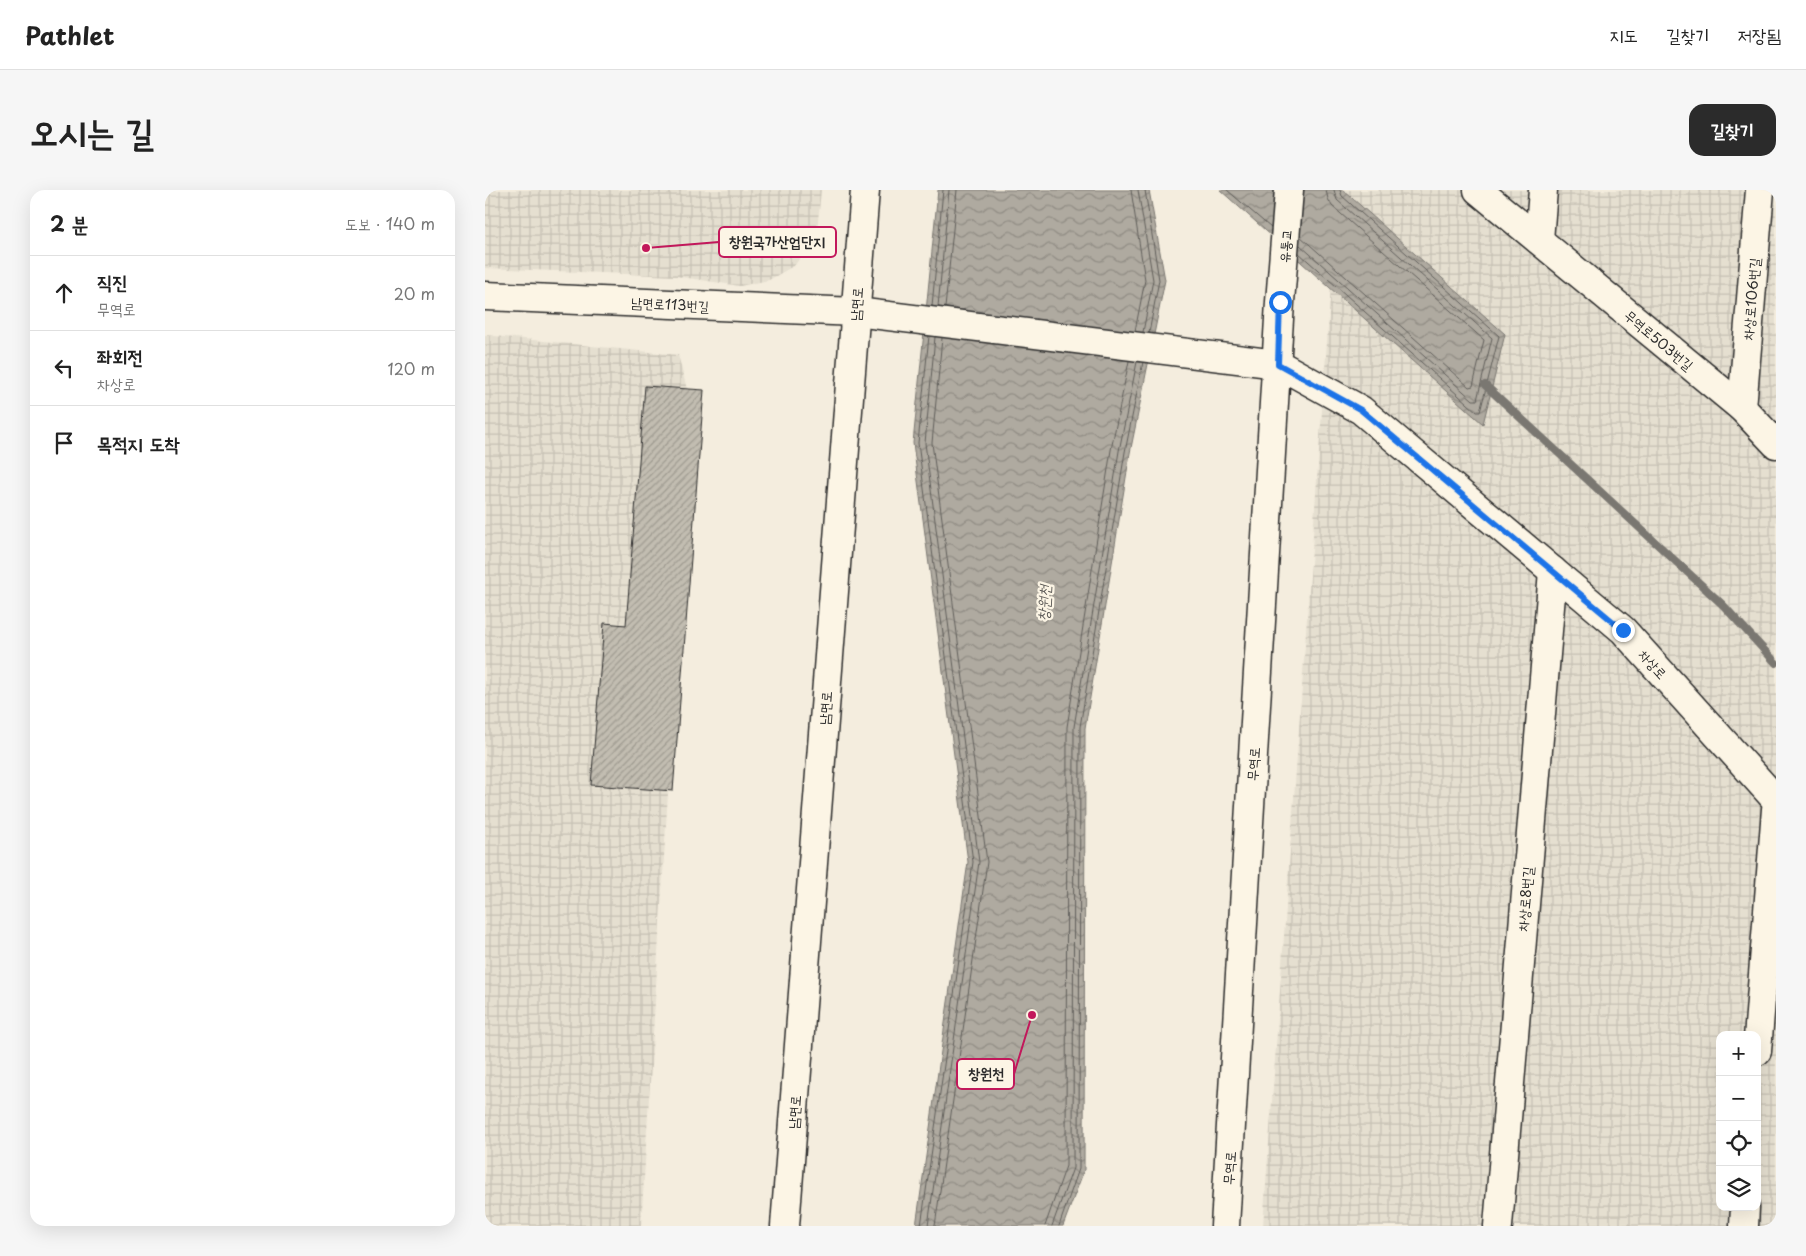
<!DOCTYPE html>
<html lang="ko">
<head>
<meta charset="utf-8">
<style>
	:root { --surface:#fff; --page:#f6f6f6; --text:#222; --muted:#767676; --line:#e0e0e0; --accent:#2b2b2b }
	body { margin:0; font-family:"Playpen Sans","Poor Story",sans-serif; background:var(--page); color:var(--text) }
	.controls { position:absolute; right:15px; bottom:15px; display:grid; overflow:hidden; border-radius:10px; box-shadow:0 5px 20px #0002 }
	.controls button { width:45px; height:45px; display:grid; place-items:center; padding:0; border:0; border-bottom:1px solid var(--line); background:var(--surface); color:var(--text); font:25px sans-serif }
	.stop { position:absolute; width:15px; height:15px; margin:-11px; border:4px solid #1a73e8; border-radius:50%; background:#fff }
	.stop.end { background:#1a73e8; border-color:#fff; box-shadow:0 1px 5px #0008 }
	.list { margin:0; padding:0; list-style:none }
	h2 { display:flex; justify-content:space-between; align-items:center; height:65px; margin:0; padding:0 20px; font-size:21px }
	h2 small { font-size:16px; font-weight:400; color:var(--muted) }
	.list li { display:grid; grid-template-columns:32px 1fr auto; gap:15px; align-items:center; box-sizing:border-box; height:75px; padding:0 20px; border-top:1px solid var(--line) }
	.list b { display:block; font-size:19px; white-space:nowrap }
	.list p { margin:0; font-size:16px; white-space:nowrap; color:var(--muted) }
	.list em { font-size:16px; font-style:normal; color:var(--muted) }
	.icon { flex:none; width:28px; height:28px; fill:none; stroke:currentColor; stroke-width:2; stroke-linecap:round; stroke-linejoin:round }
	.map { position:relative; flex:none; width:1291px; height:1036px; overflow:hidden; border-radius:15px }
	header { display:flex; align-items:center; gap:30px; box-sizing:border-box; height:70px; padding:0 25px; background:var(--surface); border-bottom:1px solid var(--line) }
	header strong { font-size:24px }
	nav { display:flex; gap:28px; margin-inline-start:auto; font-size:18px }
	.intro { display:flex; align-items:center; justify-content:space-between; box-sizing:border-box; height:120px; padding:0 30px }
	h1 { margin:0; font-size:35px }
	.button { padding:12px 22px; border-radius:15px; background:var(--accent); color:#fff; font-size:18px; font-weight:700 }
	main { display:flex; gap:30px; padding:0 30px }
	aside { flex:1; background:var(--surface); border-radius:15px; box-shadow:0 5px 20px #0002 }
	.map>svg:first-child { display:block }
</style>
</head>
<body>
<header>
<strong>Pathlet</strong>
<nav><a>지도</a><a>길찾기</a><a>저장됨</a></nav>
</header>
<div class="intro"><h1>오시는 길</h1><a class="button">길찾기</a></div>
<main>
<aside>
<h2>2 분<small>도보 · 140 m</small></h2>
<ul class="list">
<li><svg class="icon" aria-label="ahead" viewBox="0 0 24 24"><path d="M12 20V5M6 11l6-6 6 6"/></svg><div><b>직진</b><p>무역로</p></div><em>20 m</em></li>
<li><svg class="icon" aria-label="left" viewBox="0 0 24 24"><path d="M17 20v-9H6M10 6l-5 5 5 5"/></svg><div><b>좌회전</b><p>차상로</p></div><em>120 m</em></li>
<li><svg class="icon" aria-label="arrive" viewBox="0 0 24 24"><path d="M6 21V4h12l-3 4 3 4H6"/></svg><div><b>목적지 도착</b></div></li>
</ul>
</aside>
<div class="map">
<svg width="1291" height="1036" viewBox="0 0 1291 1036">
	<defs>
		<pattern id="industrial-grid" width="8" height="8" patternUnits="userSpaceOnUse" patternTransform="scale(1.25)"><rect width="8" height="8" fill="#e5dfd0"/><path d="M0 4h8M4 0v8" fill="none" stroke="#c5c0b3"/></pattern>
		<pattern id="water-waves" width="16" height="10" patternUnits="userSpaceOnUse" patternTransform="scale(1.25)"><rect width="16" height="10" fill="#afaaa0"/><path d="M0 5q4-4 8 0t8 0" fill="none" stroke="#8f8b83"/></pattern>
		<pattern id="building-hatch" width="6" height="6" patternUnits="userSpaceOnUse" patternTransform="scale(1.25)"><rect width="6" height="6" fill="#c2bdb1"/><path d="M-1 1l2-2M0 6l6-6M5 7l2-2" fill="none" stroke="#9e9a90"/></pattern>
	</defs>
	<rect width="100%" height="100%" fill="#f4edde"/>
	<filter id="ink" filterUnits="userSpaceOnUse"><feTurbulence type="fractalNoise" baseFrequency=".02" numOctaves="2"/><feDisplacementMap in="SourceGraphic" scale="10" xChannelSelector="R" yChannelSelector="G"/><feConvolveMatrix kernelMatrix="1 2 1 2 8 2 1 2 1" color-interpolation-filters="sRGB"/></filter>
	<g filter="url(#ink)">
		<g fill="url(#industrial-grid)" fill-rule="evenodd">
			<polygon points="0,0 336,0 332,42 310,75 284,90 255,96 190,86 0,78"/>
			<path d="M853,0h438v1036h-513zM1235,845h37v172h-37z"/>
			<polygon points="0,145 193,165 207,218 156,1036 0,1036"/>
		</g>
		<g fill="url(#water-waves)" stroke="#7a7771">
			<polygon points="453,0 664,0 680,90 645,263 600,538 599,980 578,1036 431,1036 483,672 428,253"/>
			<polygon points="735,0 858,0 1020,144 998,234"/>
		</g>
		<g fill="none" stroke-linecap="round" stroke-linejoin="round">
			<g stroke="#605e5a" stroke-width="1">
				<polyline points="646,0 660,90 650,141"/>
				<polyline points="653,0 668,90 658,142"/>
				<polyline points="660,0 674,90 664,143"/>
				<polyline points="742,0 786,38"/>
				<polyline points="815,46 984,197 988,196 999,150 847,16 843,9 841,0"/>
				<polyline points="815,55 988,210 992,210 1007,148 852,10 849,0"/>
				<polyline points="814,63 992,222 995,222 1014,146 857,6 855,0"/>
				<polyline points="447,116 458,0"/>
				<polyline points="453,117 464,0"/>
				<polyline points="460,118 472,0"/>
				<polyline points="436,1036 488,672 433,253 444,146"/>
				<polyline points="443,1036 494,672 440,253 450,147"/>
				<polyline points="450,1036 502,672 447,253 457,148"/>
				<polyline points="560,1036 581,976 582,537 626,260 644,171"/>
				<polyline points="567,1036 588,978 589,537 634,261 652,172"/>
				<polyline points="574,1036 594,979 595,537 640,262 658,172"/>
			</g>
			<polyline stroke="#7a7771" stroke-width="8" points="1000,195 1238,415 1291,473"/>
		</g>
		<polygon fill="url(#building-hatch)" stroke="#2b2b2b" points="160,196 219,200 188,601 106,595 119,433 141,435"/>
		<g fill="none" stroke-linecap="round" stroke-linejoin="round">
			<g stroke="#2b2b2b" stroke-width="31">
				<g id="minor">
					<polyline points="993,0 1257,218 1291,254"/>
					<polyline points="1054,50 1058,0"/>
					<polyline points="0,106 371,122 793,174 876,220 1138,440 1291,610"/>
					<polyline points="1257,218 1275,0"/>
					<polyline points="1272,861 1291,619"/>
					<polyline points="300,1036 380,0"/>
					<polyline points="1013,1036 1068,381"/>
					<polyline points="1259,1036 1260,1017"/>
				</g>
			</g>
			<g stroke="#2b2b2b" stroke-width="31">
				<polyline id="major" points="740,1036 795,112 804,0"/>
			</g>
			<use href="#minor" stroke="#fcf5e5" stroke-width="28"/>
			<use href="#major" stroke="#fcf5e5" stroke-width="28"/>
		</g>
	</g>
	<g fill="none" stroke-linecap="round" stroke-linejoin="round" filter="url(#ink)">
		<polyline stroke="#1a73e8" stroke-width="6" points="795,112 793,174 876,220 1138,440"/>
	</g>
	<g text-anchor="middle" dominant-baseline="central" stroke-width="4.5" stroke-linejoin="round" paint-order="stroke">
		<g font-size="14" fill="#2b2b2b" stroke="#fcf5e5">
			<text transform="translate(800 56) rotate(-85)">유통교</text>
			<text transform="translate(1266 109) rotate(-85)">차상로106번길</text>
			<text transform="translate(185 114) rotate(3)">남면로113번길</text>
			<text transform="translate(371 114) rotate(-86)">남면로</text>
			<text transform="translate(1174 150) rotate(40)">무역로503번길</text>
			<text transform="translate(1168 474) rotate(48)">차상로</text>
			<text transform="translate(340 518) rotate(-86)">남면로</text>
			<text transform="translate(768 574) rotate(-86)">무역로</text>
			<text transform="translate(1040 709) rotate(-85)">차상로8번길</text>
			<text transform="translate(309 922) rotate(-86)">남면로</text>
			<text transform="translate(744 978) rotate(-86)">무역로</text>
		</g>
		<g font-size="15" font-style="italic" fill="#595754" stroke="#fcf5e5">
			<text transform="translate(558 413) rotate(-87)">창원천</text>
		</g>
	</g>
	<path fill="none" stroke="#c2185b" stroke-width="2" d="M161 58L234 52M547 825L529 884"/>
	<g fill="#c2185b" stroke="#fcf5e5" stroke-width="2">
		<circle cx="161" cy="58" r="5"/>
		<circle cx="547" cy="825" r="5"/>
	</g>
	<g fill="#fcf5e5" stroke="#c2185b" stroke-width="2">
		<rect x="234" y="37" width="117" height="30" rx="5"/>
		<rect x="472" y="869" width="57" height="30" rx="5"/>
	</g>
	<g font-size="15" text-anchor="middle" font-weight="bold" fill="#2b2b2b">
		<text x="292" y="57">창원국가산업단지</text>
		<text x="501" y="889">창원천</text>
	</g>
</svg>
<div class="controls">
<button>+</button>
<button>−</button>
<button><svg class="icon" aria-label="locate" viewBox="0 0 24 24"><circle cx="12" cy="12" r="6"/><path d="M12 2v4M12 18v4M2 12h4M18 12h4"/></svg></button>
<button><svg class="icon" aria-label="layers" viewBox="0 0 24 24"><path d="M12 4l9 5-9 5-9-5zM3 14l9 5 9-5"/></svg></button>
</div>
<div class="stop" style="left:795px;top:112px"></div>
<div class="stop end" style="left:1138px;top:440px"></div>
</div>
</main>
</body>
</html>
